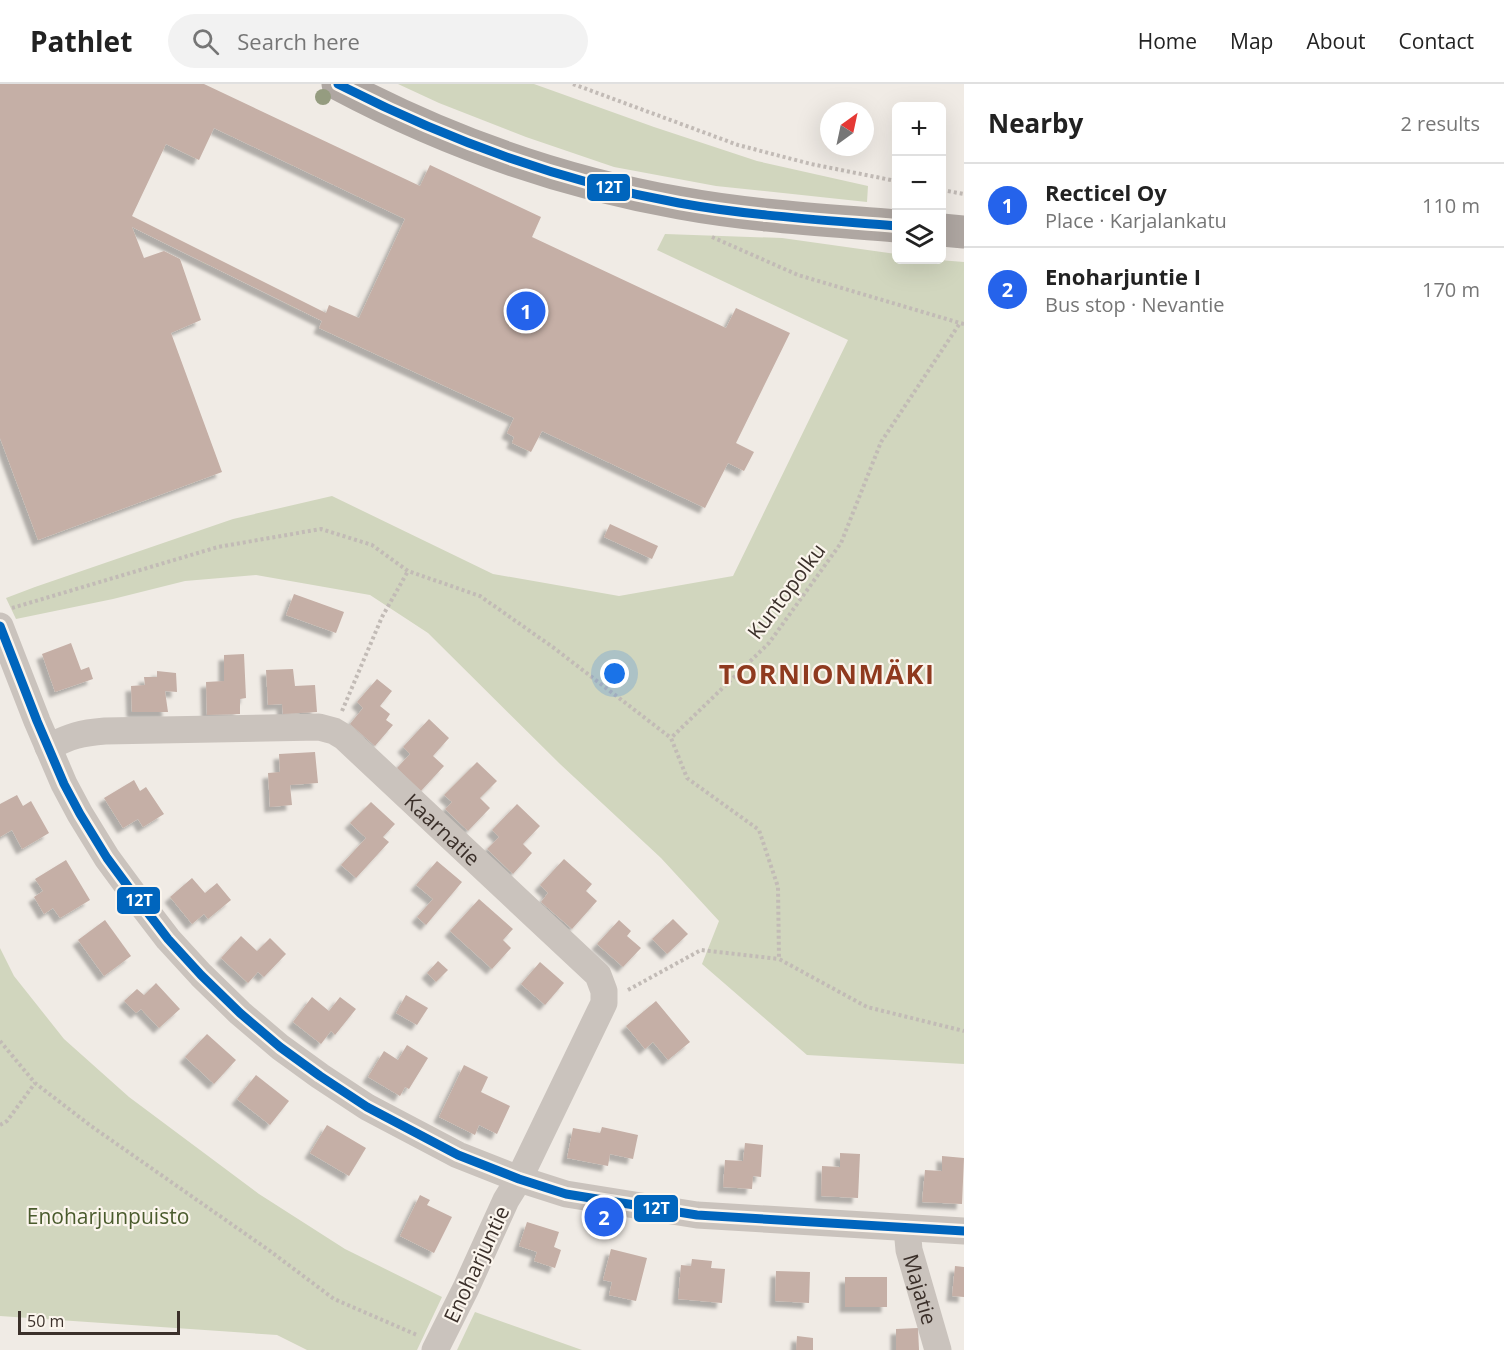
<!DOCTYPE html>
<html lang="en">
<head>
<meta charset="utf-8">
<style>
	:root { --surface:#fff; --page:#f2f2f2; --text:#222; --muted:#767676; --line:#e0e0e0; --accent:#2563eb }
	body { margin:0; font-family:"Open Sans",sans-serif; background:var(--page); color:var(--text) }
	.controls { position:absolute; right:18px; top:18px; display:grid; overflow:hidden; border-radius:9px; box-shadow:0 6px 24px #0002 }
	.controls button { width:54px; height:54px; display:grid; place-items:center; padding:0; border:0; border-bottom:2px solid var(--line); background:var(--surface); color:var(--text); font:30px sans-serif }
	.compass { position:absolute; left:820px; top:18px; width:54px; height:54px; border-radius:50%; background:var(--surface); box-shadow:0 6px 24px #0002; rotate:33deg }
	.scale { position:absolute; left:18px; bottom:15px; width:162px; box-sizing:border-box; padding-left:6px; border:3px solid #3b302a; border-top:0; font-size:16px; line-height:21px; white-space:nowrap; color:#3b302a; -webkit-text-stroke:4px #fbf5ed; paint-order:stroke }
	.you { position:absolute; left:615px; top:590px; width:21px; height:21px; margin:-15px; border:4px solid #fff; border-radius:50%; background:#1a73e8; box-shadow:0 0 0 9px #1a73e833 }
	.badge { display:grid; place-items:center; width:39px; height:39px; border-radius:50%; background:var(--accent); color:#fff; font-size:20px; font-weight:700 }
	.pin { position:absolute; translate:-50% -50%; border:3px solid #fff; box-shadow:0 2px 6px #0006 }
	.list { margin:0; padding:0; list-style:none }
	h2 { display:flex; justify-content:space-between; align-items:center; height:78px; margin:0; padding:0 24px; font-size:26px }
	h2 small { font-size:20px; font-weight:400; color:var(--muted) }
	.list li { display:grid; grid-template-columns:39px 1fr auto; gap:18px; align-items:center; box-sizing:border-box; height:84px; padding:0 24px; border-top:2px solid var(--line) }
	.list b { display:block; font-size:22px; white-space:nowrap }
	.list p { margin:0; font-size:20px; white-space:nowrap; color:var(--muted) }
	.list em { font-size:20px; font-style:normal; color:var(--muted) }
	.icon { flex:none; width:33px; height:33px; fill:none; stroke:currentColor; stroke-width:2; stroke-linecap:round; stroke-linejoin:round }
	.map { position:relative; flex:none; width:964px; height:1266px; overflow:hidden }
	header { display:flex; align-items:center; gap:36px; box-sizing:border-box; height:84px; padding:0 30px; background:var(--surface); border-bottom:2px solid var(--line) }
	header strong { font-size:28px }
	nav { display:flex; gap:33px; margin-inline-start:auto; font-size:21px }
	.search { width:420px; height:54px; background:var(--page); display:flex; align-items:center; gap:15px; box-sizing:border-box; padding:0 21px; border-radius:33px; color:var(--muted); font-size:22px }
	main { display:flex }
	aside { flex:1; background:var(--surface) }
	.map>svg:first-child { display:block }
</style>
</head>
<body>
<header>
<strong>Pathlet</strong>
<div class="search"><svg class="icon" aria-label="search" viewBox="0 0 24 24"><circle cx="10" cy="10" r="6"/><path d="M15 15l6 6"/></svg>Search here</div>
<nav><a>Home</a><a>Map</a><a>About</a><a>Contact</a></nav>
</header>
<main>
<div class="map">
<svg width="964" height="1266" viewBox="0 0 964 1266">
	<defs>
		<filter id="shadow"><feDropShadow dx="-5.5" dy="5.5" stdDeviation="1.5" flood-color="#0004"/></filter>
	</defs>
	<rect width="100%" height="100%" fill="#f0ebe5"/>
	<g fill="#d1d6be">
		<polygon points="398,0 534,0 654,43 757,77 868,102 867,118 716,102 614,83 526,53 439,19"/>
		<polygon points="665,150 782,154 896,170 896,176 939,176 964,178 964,980 807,971 702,880 719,837 661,774 560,680 428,549 370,511 256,491 185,497 113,515 16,535 6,514 35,503 233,435 332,412 493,490 619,512 733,492 848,256 657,166"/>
		<polygon points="0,864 14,892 64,955 129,1013 259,1110 345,1165 442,1213 417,1266 307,1266 277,1251 0,1232"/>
		<polygon points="475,1228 582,1266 457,1266"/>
	</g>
	<g fill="#c5afa6" fill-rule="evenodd" filter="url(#shadow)">
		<path d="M0,0h204l216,102 10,-21 111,52 -9,20 194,91 10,-20 54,25 -54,110 18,9 -10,19 -16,-8 -23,45 -163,-77 -11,21 -19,-9 2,-6 -7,-4 7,-15 -195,-90 3,-7 -190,-94 12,31 20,-7 16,8 21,61 -30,13 51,139 -184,68 -38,-102zM214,44l191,91 -46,99 -30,-13 -3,8 -194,-97 34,-72 33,16z"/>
		<polygon points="610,440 658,462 652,475 604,453"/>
		<polygon points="294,510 344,528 336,549 286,531"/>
		<polygon points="71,559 81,586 89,583 93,595 55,608 42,570"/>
		<polygon points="244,570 246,614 240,615 240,630 207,631 206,598 224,597 224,571"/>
		<polygon points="293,585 295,602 315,601 317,628 283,630 282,620 268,621 266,586"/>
		<polygon points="157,587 176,589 177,608 165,607 168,628 132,628 131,602 145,601 144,593 157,593"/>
		<polygon points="377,595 392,607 380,622 390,630 386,636 393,641 375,662 350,640 363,624 357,618"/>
		<polygon points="429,635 449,654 433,672 444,682 421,707 397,684 410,670 403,663"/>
		<polygon points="315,668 318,699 290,701 292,721 270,723 268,689 280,688 279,670"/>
		<polygon points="477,678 497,697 480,714 490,724 468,747 445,725 452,718 444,711"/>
		<polygon points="134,696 140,707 146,703 164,730 143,743 138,735 123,744 104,714"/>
		<polygon points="17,711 23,722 31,717 49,749 22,765 12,746 0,753 0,720"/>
		<polygon points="371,718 395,740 383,753 389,758 356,794 341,781 366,754 350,739"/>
		<polygon points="517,720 540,742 523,760 532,769 513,790 487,765 499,753 492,746"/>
		<polygon points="564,775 592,800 586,807 597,817 572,845 541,818 548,809 540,801"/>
		<polygon points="66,776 90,816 60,834 53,824 44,830 34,813 43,807 35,795"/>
		<polygon points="437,777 462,798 426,841 417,833 433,815 416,801"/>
		<polygon points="192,794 205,809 217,799 231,816 208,835 204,830 192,840 170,813"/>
		<polygon points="479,815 513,845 503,856 511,864 492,885 450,847"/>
		<polygon points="673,835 688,850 667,870 652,855"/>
		<polygon points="105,836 131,872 104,892 78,856"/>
		<polygon points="619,836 631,847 627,852 641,864 623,883 597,860"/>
		<polygon points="241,852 257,867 270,854 286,870 264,893 258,888 248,899 221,874"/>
		<polygon points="438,877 448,886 436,898 427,889"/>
		<polygon points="540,878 564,899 545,921 521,900"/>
		<polygon points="156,899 180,925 159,944 141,925 136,929 124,917 137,905 144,911"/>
		<polygon points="406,911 428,924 417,941 396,929"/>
		<polygon points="312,913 329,927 340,913 356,925 335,951 331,947 321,960 293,938"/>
		<polygon points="656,917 690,958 668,976 653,958 645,965 626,942"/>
		<polygon points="207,950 236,976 214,1000 185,973"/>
		<polygon points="407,961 428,974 409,1005 405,1003 400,1012 368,993 384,967 398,976"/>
		<polygon points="464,981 488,993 481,1008 510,1022 497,1050 479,1041 475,1051 439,1033"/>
		<polygon points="256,991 289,1017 270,1041 237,1015"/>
		<polygon points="327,1041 366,1064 349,1092 310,1069"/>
		<polygon points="602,1043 638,1051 633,1075 610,1070 608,1082 567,1074 573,1044 600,1049"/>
		<polygon points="745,1059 763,1061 761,1093 753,1092 752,1105 723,1103 725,1076 743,1077"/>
		<polygon points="840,1069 860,1070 858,1114 821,1112 822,1082 840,1083"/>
		<polygon points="942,1072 964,1074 962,1120 922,1118 925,1086 942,1087"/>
		<polygon points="420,1111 430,1116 427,1121 452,1133 434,1169 400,1152"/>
		<polygon points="527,1138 559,1148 554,1163 561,1166 555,1184 534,1177 537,1168 519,1162"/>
		<polygon points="611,1165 647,1174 636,1217 609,1211 612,1198 603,1196"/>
		<polygon points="692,1175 712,1177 711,1184 725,1185 722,1219 678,1215 681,1181 691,1182"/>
		<polygon points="955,1182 964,1183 964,1213 952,1212"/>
		<polygon points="776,1187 810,1188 809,1219 775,1217"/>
		<rect x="845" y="1193" width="42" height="30"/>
		<polygon points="918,1244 919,1266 896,1266 896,1245"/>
		<polygon points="797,1252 813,1254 813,1266 796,1266"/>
	</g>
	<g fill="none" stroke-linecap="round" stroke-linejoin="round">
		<g stroke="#c2bbb6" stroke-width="4" stroke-dasharray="3 3" stroke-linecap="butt">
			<polyline points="573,0 738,61 811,80 896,97"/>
			<polyline points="942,106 964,110"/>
			<polyline points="712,153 798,191 960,239"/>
			<polyline points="964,240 960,239 881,358 841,459 769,559 671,654 687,694 759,746 778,803 779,875 867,923 964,947"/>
			<polyline points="12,524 218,463 321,445 372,461 408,487 480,512 554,564 671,654"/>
			<polyline points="342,627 382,533 408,487"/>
			<polyline points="628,906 701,866 779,875"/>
			<polyline points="0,957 35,999 91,1042 270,1167 334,1215 417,1251"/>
			<polyline points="0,1041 7,1037 35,999"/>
		</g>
		<g stroke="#cac3bd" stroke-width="27">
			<polyline points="0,542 37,637 64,700 80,730 107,774 135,812 168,855 201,891 240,929 280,963 320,992 367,1023 458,1071 519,1095 566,1110 697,1131 964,1147"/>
			<path id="s1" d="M48,663c23,-11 32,-14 57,-16l214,-4 15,4 10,6 254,238 6,16v12l-85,176 -13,21 -40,88 -31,62"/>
			<path id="s2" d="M907,1144l2,22 29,100"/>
		</g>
		<g stroke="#afa7a2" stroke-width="33">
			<path d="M338,0c107,57 223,98 342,119 71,13 144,17 216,23"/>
			<polyline points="942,146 964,148"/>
		</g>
		<g stroke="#fbf5ed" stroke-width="14">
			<g id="bus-1">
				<path d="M338,0c109,56 220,97 341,119 72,13 145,17 217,23"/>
				<polyline points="0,542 37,637 64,700 80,730 107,774 135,812 168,855 201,891 240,929 280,963 320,992 367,1023 458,1071 519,1095 566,1110 697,1131 964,1147"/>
			</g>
		</g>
		<use href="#bus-1" stroke="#0065bd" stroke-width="9"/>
	</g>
	<circle fill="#959c80" cx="323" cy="13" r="8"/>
	<g text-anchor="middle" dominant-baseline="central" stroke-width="4.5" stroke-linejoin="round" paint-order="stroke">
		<g font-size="21" fill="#3b302a" stroke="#fbf5ed">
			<text transform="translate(786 507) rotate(-53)">Kuntopolku</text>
			<text stroke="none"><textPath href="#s1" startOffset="436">Kaarnatie</textPath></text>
			<text transform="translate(476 1180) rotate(-65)">Enoharjuntie</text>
			<text stroke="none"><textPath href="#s2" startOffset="63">Majatie</textPath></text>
		</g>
		<g font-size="21" fill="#4a5b2d" stroke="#fbf5ed">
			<text x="108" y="1132">Enoharjunpuisto</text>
		</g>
		<g font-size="27" font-weight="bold" letter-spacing="1.5" fill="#8f3a1f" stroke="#fbf5ed">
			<text x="827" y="589">TORNIONMÄKI</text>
		</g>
	</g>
	<g stroke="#fbf5ed" stroke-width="2">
		<rect x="586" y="89" width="45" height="29" rx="6" fill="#0065bd"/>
		<rect x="116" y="802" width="45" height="29" rx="6" fill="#0065bd"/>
		<rect x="633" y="1110" width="46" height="29" rx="6" fill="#0065bd"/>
	</g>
	<g font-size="16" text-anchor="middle" font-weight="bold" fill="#fff">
		<text x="609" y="109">12T</text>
		<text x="139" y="822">12T</text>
		<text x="656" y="1130">12T</text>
	</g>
</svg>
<div class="controls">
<button>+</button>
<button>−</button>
<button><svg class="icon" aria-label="layers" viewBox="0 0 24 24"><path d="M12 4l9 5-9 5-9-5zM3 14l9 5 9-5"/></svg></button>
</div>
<svg class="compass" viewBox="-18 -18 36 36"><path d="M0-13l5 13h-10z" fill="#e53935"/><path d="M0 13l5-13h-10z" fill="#767676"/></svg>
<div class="scale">50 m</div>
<div class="you"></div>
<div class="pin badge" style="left:526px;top:227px">1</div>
<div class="pin badge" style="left:604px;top:1133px">2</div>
</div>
<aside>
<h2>Nearby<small>2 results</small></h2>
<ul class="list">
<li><span class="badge">1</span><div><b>Recticel Oy</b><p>Place · Karjalankatu</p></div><em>110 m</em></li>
<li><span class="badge">2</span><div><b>Enoharjuntie I</b><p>Bus stop · Nevantie</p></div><em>170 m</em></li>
</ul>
</aside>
</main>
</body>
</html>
